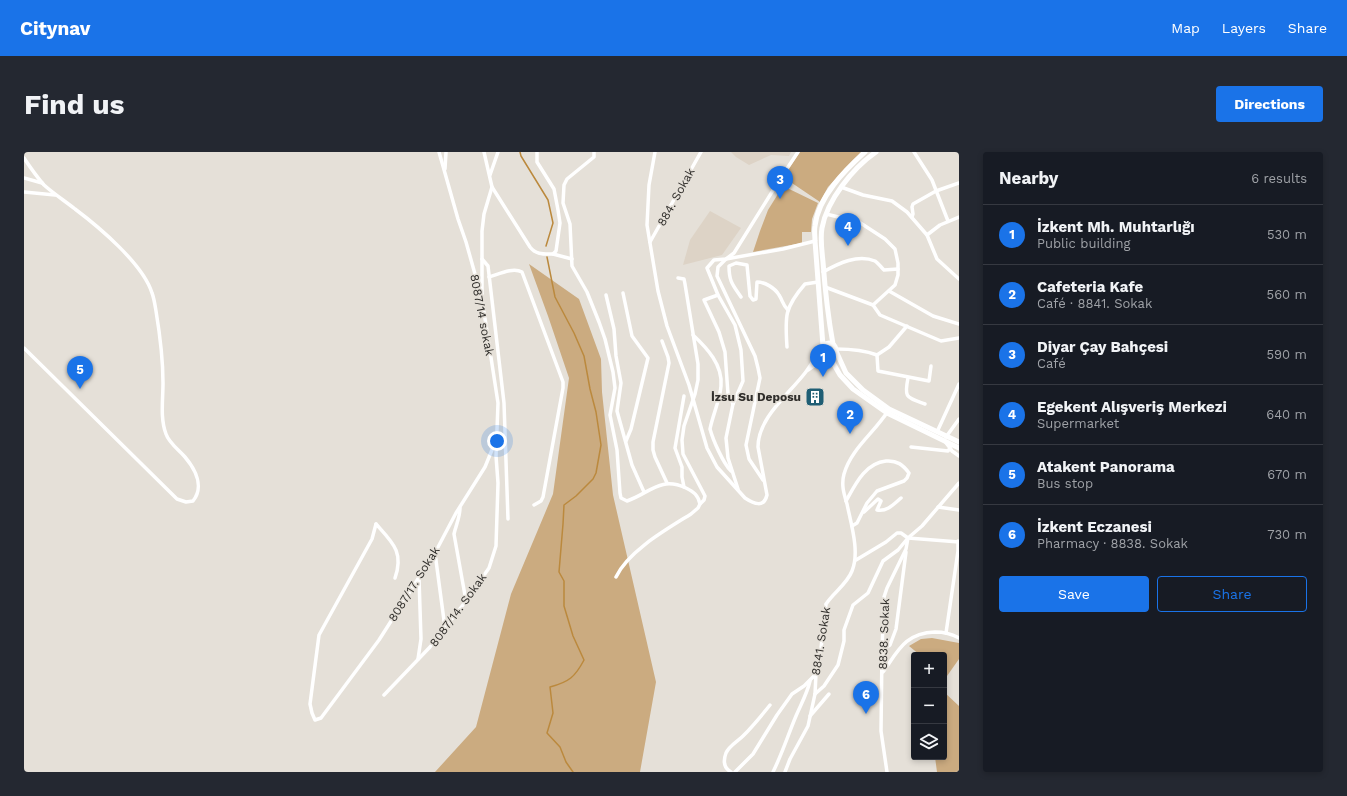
<!DOCTYPE html>
<html lang="en">
<head>
<meta charset="utf-8">
<style>
	:root { --surface:#171b24; --page:#242831; --text:#f1f3f6; --muted:#9ea1a6; --line:#363941; --accent:#1a73e8 }
	body { margin:0; font-family:"Work Sans",sans-serif; background:var(--page); color:var(--text) }
	.controls { position:absolute; right:12px; bottom:12px; display:grid; overflow:hidden; border-radius:4px; box-shadow:0 2px 6px #0003 }
	.controls button { width:36px; height:36px; display:grid; place-items:center; padding:0; border:0; border-bottom:1px solid var(--line); background:var(--surface); color:var(--text); font:20px sans-serif }
	.you { position:absolute; left:473px; top:289px; width:14px; height:14px; margin:-10px; border:3px solid #fff; border-radius:50%; background:#1a73e8; box-shadow:0 0 0 6px #1a73e833 }
	.badge { display:grid; place-items:center; width:26px; height:26px; border-radius:50%; background:var(--accent); color:#fff; font-size:13px; font-weight:700 }
	.pin { position:absolute; translate:-50% -33px; filter:drop-shadow(0 1px 2px #0008) }
	.pin::after { content:''; position:absolute; top:21px; width:14px; height:12px; background:inherit; clip-path:polygon(0 0,100% 0,50% 100%) }
	.list { margin:0; padding:0; list-style:none }
	h2 { display:flex; justify-content:space-between; align-items:center; height:52px; margin:0; padding:0 16px; font-size:17px }
	h2 small { font-size:13px; font-weight:400; color:var(--muted) }
	.list li { display:grid; grid-template-columns:26px 1fr auto; gap:12px; align-items:center; box-sizing:border-box; height:60px; padding:0 16px; border-top:1px solid var(--line) }
	.list b { display:block; font-size:15px; white-space:nowrap }
	.list p { margin:0; font-size:13px; white-space:nowrap; color:var(--muted) }
	.list em { font-size:13px; font-style:normal; color:var(--muted) }
	.actions { display:flex; gap:8px; padding:12px 16px }
	.actions a { flex:1; padding:9px 0; border:1px solid var(--accent); border-radius:4px; text-align:center; font-size:14px; color:var(--accent) }
	.actions .main { background:var(--accent); color:#fff }
	.icon { flex:none; width:22px; height:22px; fill:none; stroke:currentColor; stroke-width:2; stroke-linecap:round; stroke-linejoin:round }
	.map { position:relative; flex:none; width:935px; height:620px; overflow:hidden; border-radius:4px }
	header { display:flex; align-items:center; gap:24px; box-sizing:border-box; height:56px; padding:0 20px; background:var(--accent); color:#fff }
	header strong { font-size:19px }
	nav { display:flex; gap:22px; margin-inline-start:auto; font-size:14px }
	.intro { display:flex; align-items:center; justify-content:space-between; box-sizing:border-box; height:96px; padding:0 24px }
	h1 { margin:0; font-size:28px }
	.button { padding:10px 18px; border-radius:4px; background:var(--accent); color:#fff; font-size:14px; font-weight:700 }
	main { display:flex; gap:24px; padding:0 24px }
	aside { flex:1; background:var(--surface); border-radius:4px; box-shadow:0 2px 6px #0003 }
	.map>svg:first-child { display:block }
</style>
</head>
<body>
<header>
<strong>Citynav</strong>
<nav><a>Map</a><a>Layers</a><a>Share</a></nav>
</header>
<div class="intro"><h1>Find us</h1><a class="button">Directions</a></div>
<main>
<div class="map">
<svg width="935" height="620" viewBox="0 0 935 620">
	<rect width="100%" height="100%" fill="#e5e0d8"/>
	<g fill="#ddd3c6">
		<polygon points="707,0 767,0 765,4 747,3 725,13 712,5"/>
		<polygon points="686,59 717,76 698,103 659,113 666,88"/>
	</g>
	<g fill="#cbab80">
		<polygon points="776,0 837,0 804,35 796,50 762,27 760,24"/>
		<polygon points="759,34 794,51 788,67 787,80 778,80 778,91 729,100 736,79 744,58"/>
		<polygon points="505,112 555,147 577,207 578,240 589,343 632,530 616,620 411,620 452,575 487,442 529,342 545,226 524,164"/>
		<polygon points="908,486 935,491 935,507 923,524 920,522 920,503 896,503 885,494 897,487"/>
		<polygon points="920,540 935,554 935,620 913,620 911,605 920,605"/>
	</g>
	<g fill="none" stroke-linecap="round" stroke-linejoin="round">
		<g stroke="#bb893d" stroke-width="1.5">
			<polyline points="496,0 497,4 524,48 529,71 522,94"/>
			<path d="M523,105l8,40 19,36 10,23 6,33 6,23 5,33 -5,28 -3,6 -17,17 -12,9 -1,19 -4,48 5,9v25l9,30 11,24c-9,17 -15,22 -34,27l3,26 -6,20 13,14 6,15 7,10"/>
		</g>
		<g stroke="#fff" stroke-width="3.5">
			<path d="M460,0l8,35 38,60c6,8 14,7 23,7l3,-3 4,-28 -2,-13 -4,-21 -17,-27v-10"/>
			<path d="M570,0v5l-27,22 -3,6 -1,18 7,21 2,42 15,26 12,30 6,17 8,33 2,16 -5,27 7,35 3,43 1,5 6,3c23,-8 33,-25 59,-13 8,4 12,7 14,16l-2,4 -7,6c-24,15 -63,37 -75,63"/>
			<path d="M631,0l-6,33 -2,40 11,66 9,35 22,59 18,63 10,19 28,31c9,6 19,10 22,-3l-9,-48c0,-29 30,-52 47,-74 6,-8 11,-17 18,-25"/>
			<polyline points="890,0 908,28 924,69"/>
			<path d="M0,6c6,9 13,19 20,27 10,9 21,16 31,24 24,18 68,55 77,84 2,5 3,12 4,18 4,24 7,48 7,72 0,17 -3,35 3,51 3,9 13,16 19,23 11,13 19,30 8,44l-7,1 -9,-3 -153,-151"/>
			<polyline points="421,17 422,0"/>
			<polyline points="466,23 474,0"/>
			<polyline points="0,26 18,31"/>
			<polyline points="817,35 839,43 868,49 883,60 903,83 913,107 935,127"/>
			<polyline points="0,40 31,43"/>
			<polyline points="802,62 835,70 861,87 871,97 874,111 874,123 871,133 849,153"/>
			<polyline points="888,65 889,62 888,55 889,52 912,39 935,31"/>
			<polyline points="903,83 916,73 935,65"/>
			<polyline points="626,90 677,0"/>
			<polyline points="529,102 548,107"/>
			<polyline points="458,107 464,114 480,251 484,367"/>
			<path d="M799,120c16,-9 35,-18 52,-11 3,2 6,6 9,9l14,-1"/>
			<path d="M465,125c10,-3 24,-10 33,-5l41,110v6l-20,109 -2,4 -7,4"/>
			<polyline points="654,126 660,127 661,132 674,212 674,228 671,242 660,274 658,288 659,302 681,344 680,348 676,352"/>
			<polyline points="801,135 849,153 856,163 917,189 935,186"/>
			<polyline points="865,139 909,164 935,172"/>
			<polyline points="599,141 608,184 624,206 607,277 602,289"/>
			<polyline points="458,142 458,79 460,62 468,35"/>
			<polyline points="582,143 590,177 592,204 597,231 593,259 608,313 620,340"/>
			<polyline points="694,143 680,148 695,180 701,200 704,242 709,252"/>
			<path d="M717,145c-8,-12 -12,-15 -12,-31l7,-3 11,2 3,31 3,4 3,-1 1,-17c8,0 18,6 22,13 4,6 3,9 9,15"/>
			<path d="M669,183c14,13 30,30 28,51 -1,14 -8,28 -11,43 3,11 13,34 21,42"/>
			<polyline points="638,189 644,205 645,211 629,290 629,298 631,305 643,331"/>
			<path d="M763,195c-2,-30 -3,-39 18,-63l13,-2"/>
			<path d="M812,197c14,0 28,1 41,6l12,-8 18,-21"/>
			<polyline points="853,203 854,219 905,229 907,214"/>
			<polyline points="784,218 804,204"/>
			<path d="M884,226c-4,20 -2,19 17,26"/>
			<polyline points="913,280 935,232"/>
			<polyline points="922,285 935,267"/>
			<polyline points="887,295 924,299 926,296 922,291"/>
			<polyline points="926,296 928,299 935,304"/>
			<polyline points="739,328 725,307 722,293 736,226 734,216 731,204 693,124 694,115 702,107 759,97 791,89"/>
			<polyline points="660,335 658,325 658,315 651,296 660,244"/>
			<polyline points="714,337 704,306 702,286 709,252 719,229 717,198 711,173 694,143 683,116 690,108 702,107 710,101 756,27 774,0"/>
			<path d="M822,349c9,-16 19,-38 40,-40 11,-1 17,4 23,12l-2,5 -3,3 -27,10 -10,12 -10,20 -5,3"/>
			<polyline points="914,355 935,358"/>
			<path d="M436,356c0,9 -4,17 -6,26l12,67"/>
			<path d="M840,360l14,-13 3,2 -4,9c10,2 17,-6 24,-12"/>
			<polyline points="352,372 348,387 295,483 286,552 288,561 291,568 297,566 355,488 413,397 432,361 461,315 472,288"/>
			<path d="M352,372c17,19 28,28 19,54"/>
			<polyline points="884,386 935,390"/>
			<polyline points="411,401 421,476"/>
			<polyline points="832,408 862,390 873,381 877,381 884,386 882,397 863,436 860,445 858,498 857,579 863,620"/>
			<polyline points="922,481 934,399 934,389"/>
			<polyline points="858,498 866,493 872,477 882,400"/>
			<polyline points="394,507 397,487 395,426"/>
			<path d="M859,520c15,-21 22,-39 52,-40 8,0 17,2 24,6"/>
			<polyline points="791,542 800,534 814,513 820,489 820,478 829,453 844,441 859,409 874,398 884,386 898,374 935,331"/>
			<polyline points="360,543 406,495 442,449 465,416 472,394 474,331 472,304 474,251 458,147 442,90 434,67 415,0"/>
			<polyline points="786,564 805,542"/>
			<path d="M707,620c-7,-4 -8,-11 -5,-19 3,-7 12,-12 17,-17 10,-10 19,-21 27,-31"/>
			<polyline points="711,620 729,602 753,563 768,542 780,534 792,522"/>
			<path d="M749,620c9,-18 15,-37 23,-56 5,-12 11,-22 14,-35"/>
			<path d="M761,620l5,-13 18,-33 7,-32 1,-20 5,-26 5,-44c8,-12 21,-20 26,-33 8,-19 -1,-47 -5,-67 -3,-10 -6,-19 -3,-30 7,-25 30,-41 44,-63"/>
		</g>
		<g stroke="#fff" stroke-width="5">
			<circle cx="805" cy="198" r="7"/>
			<path d="M809,192c-5,-27 -8,-55 -10,-82 -1,-11 -3,-23 -1,-34 5,-28 31,-60 54,-76"/>
			<path d="M799,194l-8,-105c0,-5 -1,-10 0,-15 3,-29 30,-56 50,-74"/>
			<polyline points="812,199 822,221 839,238 865,257 935,290"/>
			<polyline points="805,204 816,223 829,237 863,261 935,296"/>
		</g>
	</g>
	<defs>
		<g id="building-square" transform="scale(1)"><rect x="-9" y="-9" width="18" height="18" rx="4" fill="#1f5e74" stroke="#e5e0d8"/><path d="M-4-6H4V6H1V3H-1V6H-4ZM-2.5-4.3h1.7v1.8h-1.7ZM.8-4.3h1.7v1.8H.8ZM-2.5-1h1.7V.8h-1.7ZM.8-1h1.7V.8H.8Z" fill="#fff"/></g>
	</defs>
	<g fill-rule="evenodd">
		<use href="#building-square" x="791" y="245"/>
	</g>
	<g text-anchor="middle" dominant-baseline="central" stroke-width="3" stroke-linejoin="round" paint-order="stroke">
		<g font-size="12" fill="#302e2b" stroke="#e5e0d8">
			<text transform="translate(652 45) rotate(-61)">884. Sokak</text>
			<text transform="translate(458 163) rotate(79)">8087/14 sokak</text>
			<text transform="translate(390 432) rotate(-58)">8087/17. Sokak</text>
			<text transform="translate(434 458) rotate(-54)">8087/14. Sokak</text>
			<text transform="translate(860 482) rotate(-88)">8838. Sokak</text>
			<text transform="translate(797 489) rotate(-81)">8841. Sokak</text>
		</g>
		<g font-size="12" font-weight="bold" fill="#302e2b" stroke="#e5e0d8" text-anchor="end">
			<text x="777" y="245">İzsu Su Deposu</text>
		</g>
	</g>
</svg>
<div class="controls">
<button>+</button>
<button>−</button>
<button><svg class="icon" aria-label="layers" viewBox="0 0 24 24"><path d="M12 4l9 5-9 5-9-5zM3 14l9 5 9-5"/></svg></button>
</div>
<div class="you"></div>
<div class="pin badge" style="left:799px;top:225px">1</div>
<div class="pin badge" style="left:826px;top:282px">2</div>
<div class="pin badge" style="left:756px;top:47px">3</div>
<div class="pin badge" style="left:824px;top:94px">4</div>
<div class="pin badge" style="left:56px;top:237px">5</div>
<div class="pin badge" style="left:842px;top:562px">6</div>
</div>
<aside>
<h2>Nearby<small>6 results</small></h2>
<ul class="list">
<li><span class="badge">1</span><div><b>İzkent Mh. Muhtarlığı</b><p>Public building</p></div><em>530 m</em></li>
<li><span class="badge">2</span><div><b>Cafeteria Kafe</b><p>Café · 8841. Sokak</p></div><em>560 m</em></li>
<li><span class="badge">3</span><div><b>Diyar Çay Bahçesi</b><p>Café</p></div><em>590 m</em></li>
<li><span class="badge">4</span><div><b>Egekent Alışveriş Merkezi</b><p>Supermarket</p></div><em>640 m</em></li>
<li><span class="badge">5</span><div><b>Atakent Panorama</b><p>Bus stop</p></div><em>670 m</em></li>
<li><span class="badge">6</span><div><b>İzkent Eczanesi</b><p>Pharmacy · 8838. Sokak</p></div><em>730 m</em></li>
</ul>
<div class="actions"><a class="main">Save</a><a>Share</a></div>
</aside>
</main>
</body>
</html>
